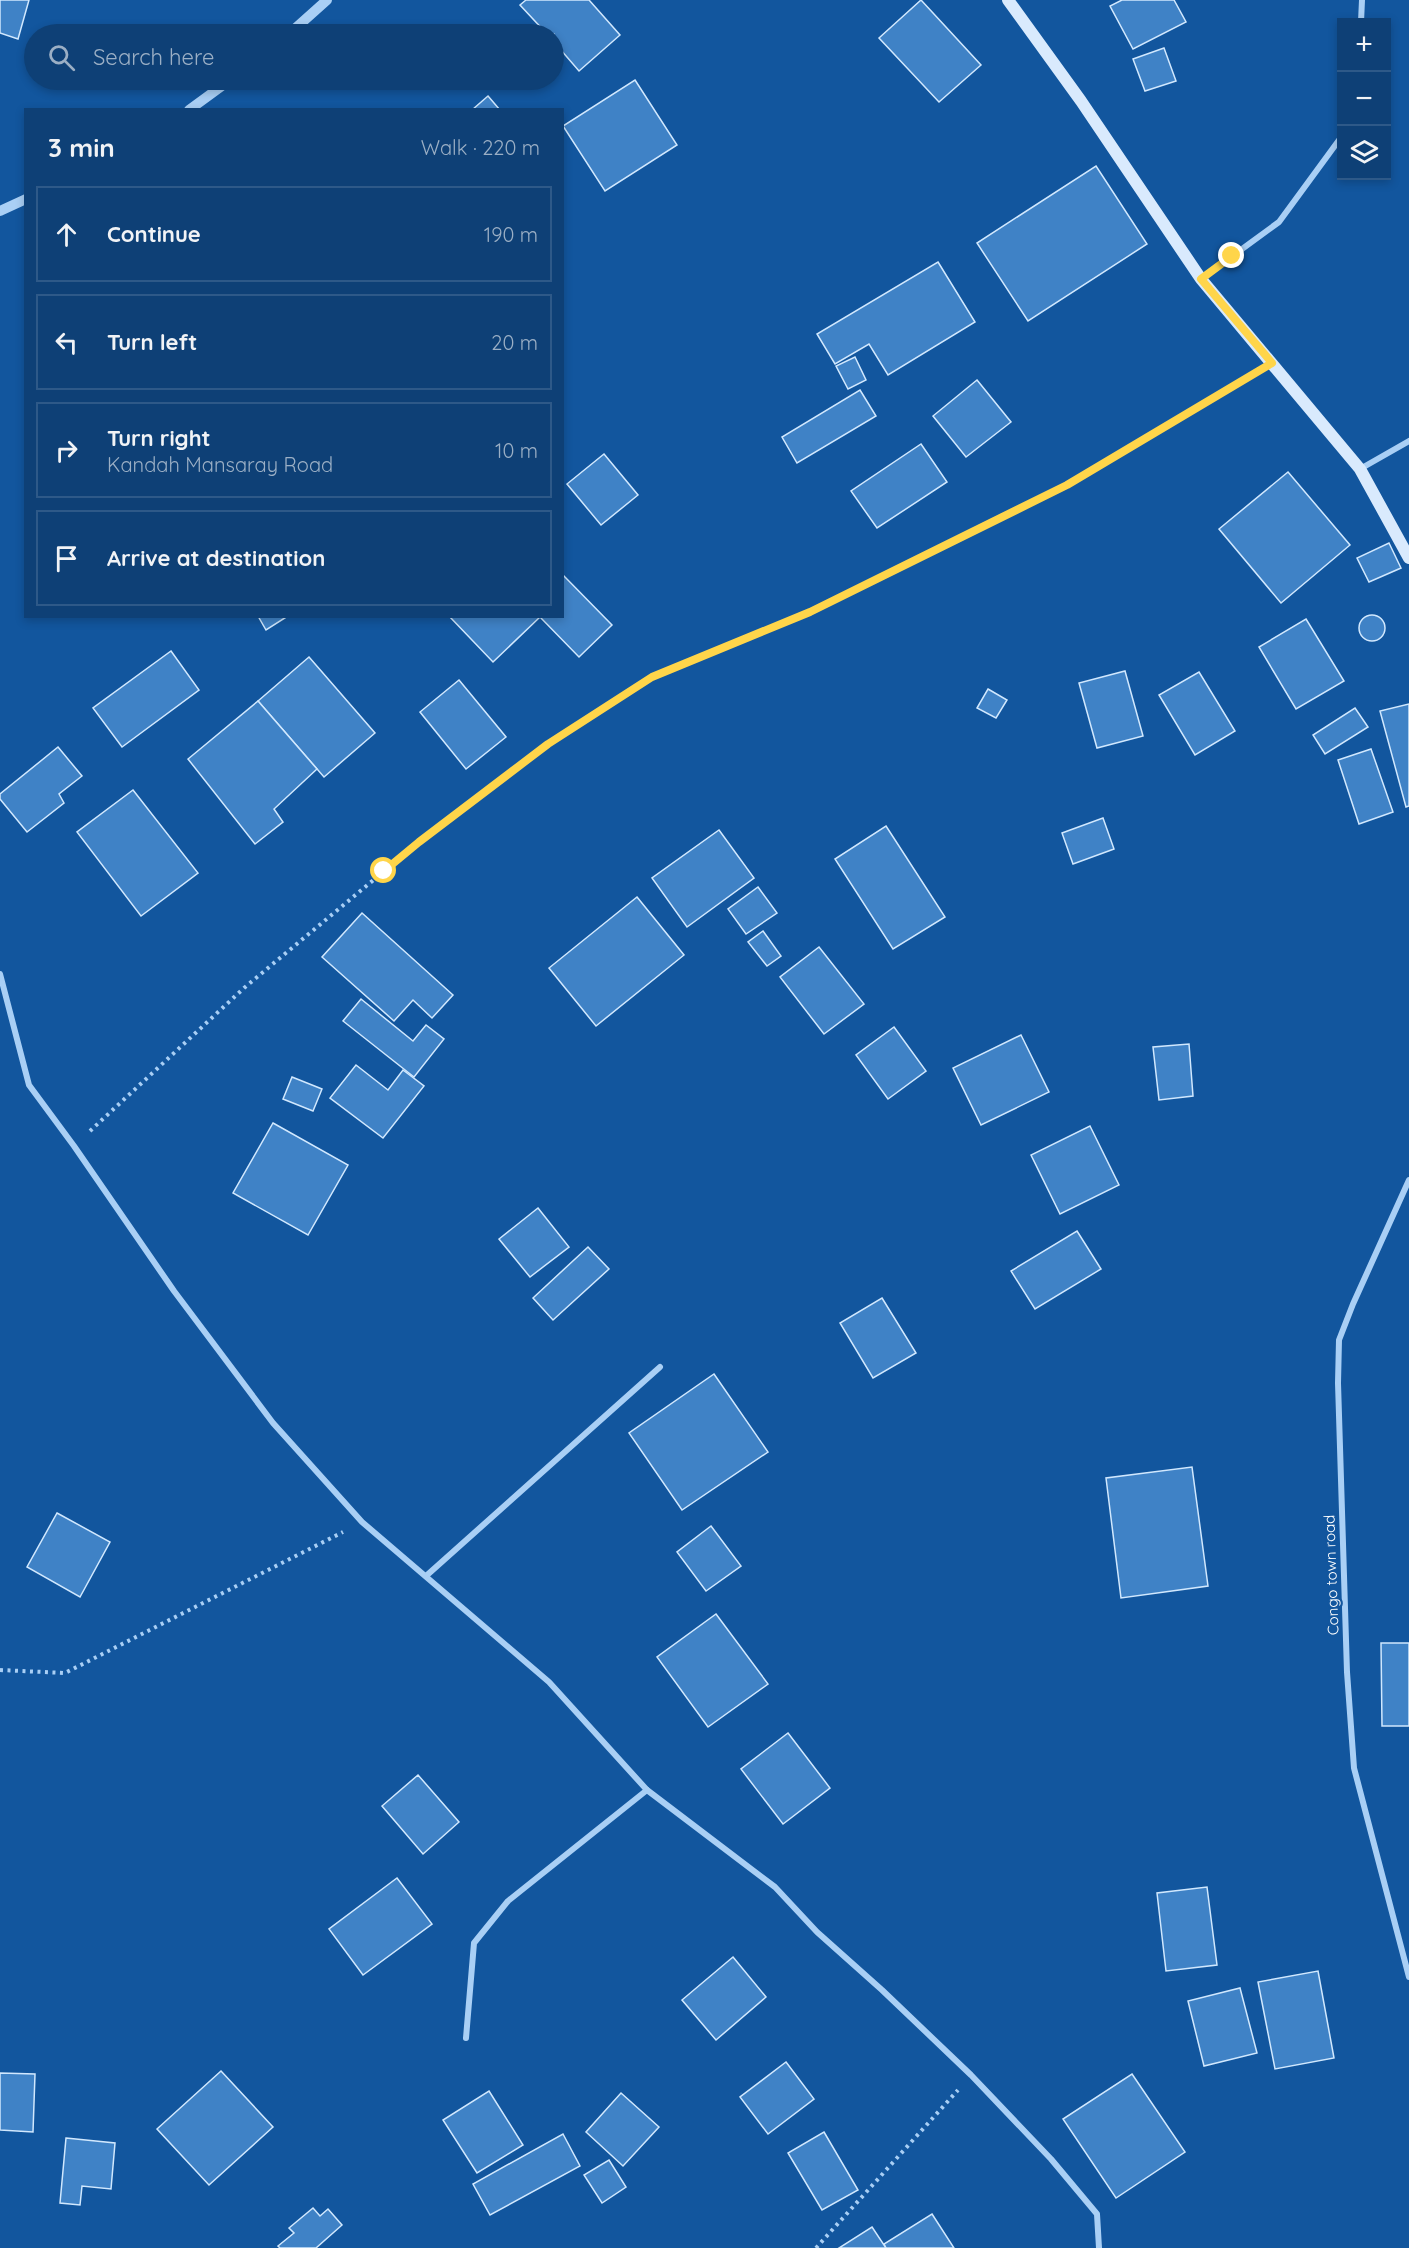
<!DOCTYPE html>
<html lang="en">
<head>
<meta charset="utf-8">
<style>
	:root { --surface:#0e4076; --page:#17477b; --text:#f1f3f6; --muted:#9bafc5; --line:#2e5988 }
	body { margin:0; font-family:Quicksand,sans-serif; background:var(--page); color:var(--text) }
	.controls { position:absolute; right:18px; top:18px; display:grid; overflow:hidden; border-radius:0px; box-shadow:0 3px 9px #0003 }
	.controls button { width:54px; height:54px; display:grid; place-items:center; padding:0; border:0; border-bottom:2px solid var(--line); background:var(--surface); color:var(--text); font:30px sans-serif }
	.stop { position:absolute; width:18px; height:18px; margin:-14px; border:4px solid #ffd54a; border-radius:50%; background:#fff }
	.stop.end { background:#ffd54a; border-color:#fff; box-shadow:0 2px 6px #0008 }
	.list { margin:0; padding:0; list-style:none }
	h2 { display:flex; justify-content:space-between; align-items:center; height:78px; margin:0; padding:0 24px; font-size:26px }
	h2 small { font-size:20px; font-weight:400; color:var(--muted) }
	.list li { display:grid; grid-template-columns:39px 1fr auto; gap:18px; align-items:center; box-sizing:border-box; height:96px; margin:0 12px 12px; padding:0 12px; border:2px solid var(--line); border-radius:0px }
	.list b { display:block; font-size:22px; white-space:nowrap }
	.list p { margin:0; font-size:20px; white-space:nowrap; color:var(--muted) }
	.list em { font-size:20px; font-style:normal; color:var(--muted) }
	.icon { flex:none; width:33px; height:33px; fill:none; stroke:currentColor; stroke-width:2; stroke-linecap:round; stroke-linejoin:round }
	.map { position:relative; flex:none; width:1409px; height:2248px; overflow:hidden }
	.search { position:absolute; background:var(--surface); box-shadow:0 3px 9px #0003; left:24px; top:24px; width:540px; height:66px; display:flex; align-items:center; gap:15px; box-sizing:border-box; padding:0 21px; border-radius:33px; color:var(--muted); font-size:22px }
	.panel { position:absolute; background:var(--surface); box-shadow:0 3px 9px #0003; left:24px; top:108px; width:540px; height:510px; border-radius:0px }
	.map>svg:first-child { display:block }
</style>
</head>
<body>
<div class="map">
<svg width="1409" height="2248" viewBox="0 0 1409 2248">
	<rect width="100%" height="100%" fill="#12569e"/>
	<g fill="#3f82c6" stroke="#d1e8fe" stroke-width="1.5">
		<polygon points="0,0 29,0 18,39 0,33"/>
		<polygon points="526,0 589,0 620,35 579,71 554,42 554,34 547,34 520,5"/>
		<polygon points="921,0 981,65 939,102 879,38"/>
		<polygon points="1122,0 1174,0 1186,22 1133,49 1110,6"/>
		<polygon points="1164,48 1176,81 1145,91 1133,59"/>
		<polygon points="635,80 677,145 605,191 563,126"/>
		<polygon points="488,96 500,110 472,110"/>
		<polygon points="1096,166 1147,244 1028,321 977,243"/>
		<polygon points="938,262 975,322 888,375 869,344 835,364 817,334"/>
		<polygon points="855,357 866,380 848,389 836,366"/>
		<polygon points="977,380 1011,422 966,457 933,416"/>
		<polygon points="860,390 876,416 797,463 782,437"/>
		<polygon points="921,444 947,482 877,528 851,491"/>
		<polygon points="604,454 638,495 601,525 567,484"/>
		<polygon points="1288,472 1350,545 1281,603 1219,529"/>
		<polygon points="1389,543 1401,568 1369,582 1357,558"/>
		<polygon points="562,574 612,625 579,657 540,617 493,662 449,616 562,616"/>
		<circle cx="1372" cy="628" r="13"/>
		<polygon points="258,616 288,616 266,630"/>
		<polygon points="1306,619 1344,681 1296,709 1259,647"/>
		<polygon points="171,651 199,690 122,747 93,708"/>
		<polygon points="309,657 375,733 324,777 258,701"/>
		<polygon points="1125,671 1143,736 1097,748 1079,683"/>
		<polygon points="1199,672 1235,731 1195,755 1159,695"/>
		<polygon points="459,680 506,737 466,769 420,712"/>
		<polygon points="988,689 1007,700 996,718 977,708"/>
		<polygon points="258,701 317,769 274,809 283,822 255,844 188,759"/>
		<polygon points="1409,704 1409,806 1406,807 1380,711"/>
		<polygon points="1355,708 1368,727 1325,754 1313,735"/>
		<polygon points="58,747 82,776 59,794 64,803 27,832 0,799 0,794"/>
		<polygon points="1371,749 1393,812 1359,824 1338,760"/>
		<polygon points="133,790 198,873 141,916 77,832"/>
		<polygon points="1103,818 1114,849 1073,864 1062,833"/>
		<polygon points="886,826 945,917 893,949 835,859"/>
		<polygon points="719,830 754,878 687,927 652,878"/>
		<polygon points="758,887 777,913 746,934 728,909"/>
		<polygon points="637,897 684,955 596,1026 549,968"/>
		<polygon points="362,913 453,995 432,1018 413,1000 394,1021 322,957"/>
		<polygon points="763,931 781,956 767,966 748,942"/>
		<polygon points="819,947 864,1004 824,1034 780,977"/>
		<polygon points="361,999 413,1041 426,1025 444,1039 414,1077 343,1021"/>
		<polygon points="894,1027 926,1071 888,1099 856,1055"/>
		<polygon points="1021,1035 1049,1092 981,1125 953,1068"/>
		<polygon points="1189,1044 1193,1096 1159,1100 1153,1047"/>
		<polygon points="356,1065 388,1090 403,1070 424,1086 383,1138 330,1098"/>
		<polygon points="292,1077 322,1089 313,1111 283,1099"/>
		<polygon points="273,1123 348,1165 308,1235 233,1193"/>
		<polygon points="1090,1126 1119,1185 1060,1214 1031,1155"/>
		<polygon points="538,1208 569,1247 530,1277 499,1239"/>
		<polygon points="1077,1231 1101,1269 1035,1309 1011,1271"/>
		<polygon points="588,1247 609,1269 553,1320 533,1298"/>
		<polygon points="882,1298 916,1353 873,1378 840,1323"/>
		<polygon points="714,1374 768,1452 682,1510 629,1433"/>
		<polygon points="1192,1467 1208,1586 1121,1598 1106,1478"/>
		<polygon points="57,1513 110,1542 80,1597 27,1567"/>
		<polygon points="711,1526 741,1566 706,1591 677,1552"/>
		<polygon points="716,1614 768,1684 708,1727 657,1657"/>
		<polygon points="1381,1643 1409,1643 1409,1726 1382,1726"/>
		<polygon points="788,1733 830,1788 783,1824 741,1769"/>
		<polygon points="418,1775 459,1822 423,1854 382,1806"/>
		<polygon points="397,1878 432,1924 363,1975 329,1929"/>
		<polygon points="1207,1887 1217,1965 1166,1971 1157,1893"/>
		<polygon points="733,1957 766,1997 716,2040 682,2000"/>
		<polygon points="1318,1971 1334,2058 1275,2069 1258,1982"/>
		<polygon points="1240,1988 1257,2053 1204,2066 1188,2001"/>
		<polygon points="786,2062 814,2099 768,2134 740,2097"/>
		<polygon points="221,2071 273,2127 209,2185 157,2129"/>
		<polygon points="0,2073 35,2074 33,2132 0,2130"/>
		<polygon points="1132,2074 1185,2152 1116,2198 1063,2119"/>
		<polygon points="489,2091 523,2145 477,2173 443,2120"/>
		<polygon points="621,2093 659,2127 623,2166 586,2132"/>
		<polygon points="824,2132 858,2190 822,2210 788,2153"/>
		<polygon points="563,2134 580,2166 490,2215 473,2184"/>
		<polygon points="66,2138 115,2143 111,2189 82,2186 80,2205 60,2203"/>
		<polygon points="609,2160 626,2187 602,2203 584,2175"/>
		<polygon points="313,2208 320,2216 328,2209 342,2225 316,2248 280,2248 278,2246 294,2233 289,2228"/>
		<polygon points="932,2214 954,2248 886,2248 884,2244"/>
		<polygon points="872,2227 886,2248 839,2248"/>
	</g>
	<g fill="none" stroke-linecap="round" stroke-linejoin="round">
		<g stroke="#a9cff5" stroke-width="4" stroke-dasharray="3 4.5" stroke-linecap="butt">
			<polyline points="90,1131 244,988 419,842 548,744 652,677 810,612 1067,485 1249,376"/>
			<polyline points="0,1670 65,1673 343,1532"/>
			<polyline points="816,2248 958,2090"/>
		</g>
		<g stroke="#a9cff5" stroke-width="6">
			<polyline points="1361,22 1362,0"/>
			<polyline points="1201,279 1279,222 1342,136"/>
			<polyline points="1360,469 1409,441"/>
			<polyline points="0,974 29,1085 74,1146 174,1291 273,1423 362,1522 549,1682 647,1790 775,1887 817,1932 882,1990 971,2075 1051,2159 1097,2214 1099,2248"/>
			<polyline points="1409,1180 1353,1304 1339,1340 1338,1383 1347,1672 1354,1768 1409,1977"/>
			<polyline points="426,1576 660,1367"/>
			<polyline points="466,2038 474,1943 508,1901 647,1790"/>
		</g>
		<g stroke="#a9cff5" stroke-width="10">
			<polyline points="289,34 327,0"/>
			<polyline points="189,110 230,80"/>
			<polyline points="0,211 26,199"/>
		</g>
		<polyline stroke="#d9eafd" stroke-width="12" points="1008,0 1081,101 1201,279 1360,469 1409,558"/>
	</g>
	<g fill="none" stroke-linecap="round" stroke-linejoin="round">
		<polyline stroke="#ffd54a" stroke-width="8" points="384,871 419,842 548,744 652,677 810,612 1067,485 1272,363 1201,279 1232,256"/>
	</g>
	<g text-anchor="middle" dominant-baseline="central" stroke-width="4.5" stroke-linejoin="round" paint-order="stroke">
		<g font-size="15" fill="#fff" stroke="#12569e">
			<text transform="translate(1331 1575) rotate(-92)">Congo town road</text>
		</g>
	</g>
</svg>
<div class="controls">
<button>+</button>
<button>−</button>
<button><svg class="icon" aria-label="layers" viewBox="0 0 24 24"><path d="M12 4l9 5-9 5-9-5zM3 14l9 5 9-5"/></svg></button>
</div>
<div class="stop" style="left:384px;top:871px"></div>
<div class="stop end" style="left:1232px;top:256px"></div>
<div class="search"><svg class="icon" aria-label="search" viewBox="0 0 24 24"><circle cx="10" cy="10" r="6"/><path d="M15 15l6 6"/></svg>Search here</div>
<section class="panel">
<h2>3 min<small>Walk · 220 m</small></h2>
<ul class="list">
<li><svg class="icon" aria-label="ahead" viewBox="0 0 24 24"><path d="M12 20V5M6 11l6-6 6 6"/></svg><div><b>Continue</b></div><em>190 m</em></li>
<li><svg class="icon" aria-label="left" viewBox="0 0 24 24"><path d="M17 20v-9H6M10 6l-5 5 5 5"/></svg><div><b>Turn left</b></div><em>20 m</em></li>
<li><svg class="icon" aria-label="right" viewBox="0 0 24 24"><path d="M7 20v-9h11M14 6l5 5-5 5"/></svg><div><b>Turn right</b><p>Kandah Mansaray Road</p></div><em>10 m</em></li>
<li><svg class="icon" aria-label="arrive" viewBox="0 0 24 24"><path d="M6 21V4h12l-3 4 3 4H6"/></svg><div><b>Arrive at destination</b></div></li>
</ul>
</section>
</div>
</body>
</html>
